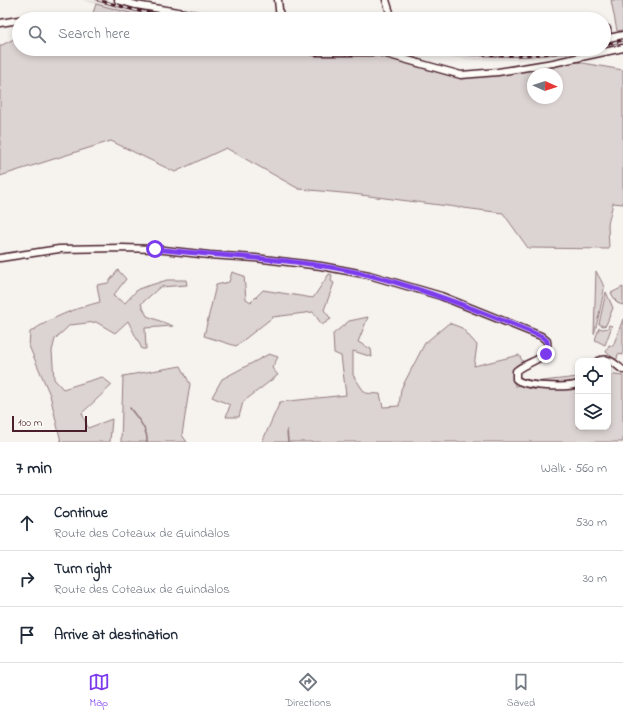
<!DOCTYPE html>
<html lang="en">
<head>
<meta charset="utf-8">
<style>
	:root { --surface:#fff; --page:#f6f6f7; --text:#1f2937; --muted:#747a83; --line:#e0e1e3; --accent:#7c3aed }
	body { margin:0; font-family:"Indie Flower",sans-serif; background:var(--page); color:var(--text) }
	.controls { position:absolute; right:12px; bottom:12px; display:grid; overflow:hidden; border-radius:8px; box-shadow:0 2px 6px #0003 }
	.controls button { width:36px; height:36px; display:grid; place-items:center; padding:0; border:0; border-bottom:1px solid var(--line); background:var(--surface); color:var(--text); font:20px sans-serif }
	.compass { position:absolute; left:527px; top:68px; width:36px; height:36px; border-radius:50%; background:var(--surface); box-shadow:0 2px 6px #0003; rotate:93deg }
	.scale { position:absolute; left:12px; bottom:10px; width:75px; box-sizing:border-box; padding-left:4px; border:2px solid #4a1f2b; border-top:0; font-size:11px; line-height:14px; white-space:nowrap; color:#4a1f2b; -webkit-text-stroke:3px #fdfcf7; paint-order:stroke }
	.stop { position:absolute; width:12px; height:12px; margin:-9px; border:3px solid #7c3aed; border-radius:50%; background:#fff }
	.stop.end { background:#7c3aed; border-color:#fff; box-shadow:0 1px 4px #0008 }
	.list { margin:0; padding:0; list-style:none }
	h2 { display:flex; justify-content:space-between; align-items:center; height:52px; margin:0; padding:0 16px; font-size:17px }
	h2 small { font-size:13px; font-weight:400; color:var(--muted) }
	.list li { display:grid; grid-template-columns:26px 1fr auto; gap:12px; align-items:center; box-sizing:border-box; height:56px; padding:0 16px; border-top:1px solid var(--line) }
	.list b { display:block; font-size:15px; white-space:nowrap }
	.list p { margin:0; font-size:13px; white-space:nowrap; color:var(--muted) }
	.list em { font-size:13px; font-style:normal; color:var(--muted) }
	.icon { flex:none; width:22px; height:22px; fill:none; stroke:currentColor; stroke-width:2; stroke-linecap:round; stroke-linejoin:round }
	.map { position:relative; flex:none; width:623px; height:442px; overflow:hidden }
	.search { position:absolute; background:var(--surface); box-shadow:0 2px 6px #0003; left:12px; right:12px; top:12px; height:44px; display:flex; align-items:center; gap:10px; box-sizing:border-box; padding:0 14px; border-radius:22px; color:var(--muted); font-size:15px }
	.sheet { height:220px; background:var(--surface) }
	nav { display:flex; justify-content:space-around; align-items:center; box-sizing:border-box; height:56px; border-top:1px solid var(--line); background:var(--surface); font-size:11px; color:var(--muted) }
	nav a { display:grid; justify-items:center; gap:2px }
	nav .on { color:var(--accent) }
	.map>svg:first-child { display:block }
</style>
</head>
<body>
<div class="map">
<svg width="623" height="442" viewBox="0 0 623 442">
	<rect width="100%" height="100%" fill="#f6f3ef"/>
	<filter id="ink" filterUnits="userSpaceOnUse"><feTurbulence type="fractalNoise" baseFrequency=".025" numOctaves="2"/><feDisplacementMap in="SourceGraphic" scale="8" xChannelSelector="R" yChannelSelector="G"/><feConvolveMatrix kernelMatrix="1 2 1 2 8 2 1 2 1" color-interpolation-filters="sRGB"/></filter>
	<g filter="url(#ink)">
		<g fill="#e9e3e0">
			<polygon points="82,0 106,0 139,9 198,19 153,19 110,9"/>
			<polygon points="623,38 623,45 607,49 575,55 520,60 475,60 383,49 448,49 475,52 509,53 564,49 604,49 604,42"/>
		</g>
		<g fill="#dcd4d2" stroke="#937a7e" fill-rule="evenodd">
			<polygon points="611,0 623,0 623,30 617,31"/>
			<polygon points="96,4 153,19 91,19"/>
			<path d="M15,22h4v27h361l32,7 45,21h23l51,-7 46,-8 46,8v134l-10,-1 -5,21 1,25 -81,-1 -25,-35 -150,-19 -54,-5 -73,-41 -51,24 -64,-31 -111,35v-130l16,-8zM533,74h24v24h-24z"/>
			<path d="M118,270l8,9 -13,17 12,7 13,-14 29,-9h19l1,5 -27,2 -19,17 6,12 26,10 -28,2 1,21h-4l-14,-28 -13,12 -19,-11 -26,3 -15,14 -3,12 2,28 9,10 39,-12 10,8 -30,28 6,15 24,-9 -2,23h-49l-11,-47 -21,-49 1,-14c23,-15 43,-23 70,-30l-3,-17 11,-2z"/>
			<path d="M596,271c2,5 7,11 8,17 0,5 -8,41 -10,46z"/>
			<polygon points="232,272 244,276 246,299 251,302 263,290 313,298 329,274 332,275 331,281 334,283 324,310 331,319 322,325 313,312 273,317 236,346 204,336 216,285 229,282"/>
			<polygon points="623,287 623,305 617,303 611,293"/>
			<polygon points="606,292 613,308 606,325 603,326 599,324"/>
			<polygon points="368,317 358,342 371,349 372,357 353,351 353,375 365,393 380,394 383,407 399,406 401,389 425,343 449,323 462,328 477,345 474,366 519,355 523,362 513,377 515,386 534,382 578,377 578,427 608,427 608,374 623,376 623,442 262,442 280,402 346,395 341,356 334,353 333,334 349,321"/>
			<polygon points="623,319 623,355 618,354 617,359 614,359 606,352 609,345 613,346"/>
			<polygon points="609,325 612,326 605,345 595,340 599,328 603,329 608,328"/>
			<polygon points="269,354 278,357 272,368 278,375 243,402 239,417 226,417 230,405 212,397 222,379"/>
			<polygon points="181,366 190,384 182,435 187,442 121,442 123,376"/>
		</g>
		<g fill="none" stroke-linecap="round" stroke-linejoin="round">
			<g stroke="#8e7378" stroke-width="1.5">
				<path d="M130,408c7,10 18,21 17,34"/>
				<polyline points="287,430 288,442"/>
			</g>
			<g stroke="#4a1f2b" stroke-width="9">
				<g id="minor">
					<polyline points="118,0 136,5 219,19"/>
					<polyline points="278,0 280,19"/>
					<polyline points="386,0 392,19"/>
					<polyline points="40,19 84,19"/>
					<polyline points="0,23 19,20"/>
					<polyline points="604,39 623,35"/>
					<polyline points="607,39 607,29"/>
					<polyline points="306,49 316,52 379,52 461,75 498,72 553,63 623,48"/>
					<polyline points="489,49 543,49"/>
					<path d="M0,258l59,-9 63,-1 33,1 54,6 46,3 66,8 48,9 72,21 100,40 6,5c3,20 -19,19 -31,30v8c8,8 51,9 62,5"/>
					<path d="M598,361c10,-5 17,3 25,9"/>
				</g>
			</g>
			<use href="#minor" stroke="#fdfcf7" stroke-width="6"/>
			<g stroke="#4a1f2b" stroke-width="3">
				<g id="rail">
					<polyline points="98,0 138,11 181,19"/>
					<polyline points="604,45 623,40"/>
					<path d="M423,49c53,7 106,10 160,0"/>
				</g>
			</g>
			<use href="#rail" stroke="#fdfcf7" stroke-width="1.5" stroke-dasharray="4.5" stroke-linecap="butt"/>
		</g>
	</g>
	<g fill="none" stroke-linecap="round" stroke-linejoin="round" filter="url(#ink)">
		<path stroke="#7c3aed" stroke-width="5" d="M155,249c71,8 144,9 214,26 59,15 115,38 172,61l6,5 1,7 -2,6"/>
	</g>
</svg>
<div class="controls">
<button><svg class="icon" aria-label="locate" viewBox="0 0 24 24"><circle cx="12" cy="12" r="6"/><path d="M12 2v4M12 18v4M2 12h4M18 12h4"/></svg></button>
<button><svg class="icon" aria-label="layers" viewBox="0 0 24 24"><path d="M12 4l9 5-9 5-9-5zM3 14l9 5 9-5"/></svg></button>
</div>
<svg class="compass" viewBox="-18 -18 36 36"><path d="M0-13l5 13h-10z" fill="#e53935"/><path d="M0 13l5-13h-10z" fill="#747a83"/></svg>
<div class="scale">100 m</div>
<div class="stop" style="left:155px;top:249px"></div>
<div class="stop end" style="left:546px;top:354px"></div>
<div class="search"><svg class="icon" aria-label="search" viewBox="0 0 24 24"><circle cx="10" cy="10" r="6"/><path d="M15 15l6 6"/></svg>Search here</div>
</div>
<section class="sheet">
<h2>7 min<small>Walk · 560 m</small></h2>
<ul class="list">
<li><svg class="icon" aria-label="ahead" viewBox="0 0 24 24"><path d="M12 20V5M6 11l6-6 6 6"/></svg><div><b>Continue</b><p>Route des Coteaux de Guindalos</p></div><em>530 m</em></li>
<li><svg class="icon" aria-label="right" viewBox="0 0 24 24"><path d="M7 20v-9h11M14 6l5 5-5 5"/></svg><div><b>Turn right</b><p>Route des Coteaux de Guindalos</p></div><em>30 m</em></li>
<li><svg class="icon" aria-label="arrive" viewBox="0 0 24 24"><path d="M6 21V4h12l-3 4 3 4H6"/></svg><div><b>Arrive at destination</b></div></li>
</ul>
</section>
<nav>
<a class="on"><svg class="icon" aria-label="map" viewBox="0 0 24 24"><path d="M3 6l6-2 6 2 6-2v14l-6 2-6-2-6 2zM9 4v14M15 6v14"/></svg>Map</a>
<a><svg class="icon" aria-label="directions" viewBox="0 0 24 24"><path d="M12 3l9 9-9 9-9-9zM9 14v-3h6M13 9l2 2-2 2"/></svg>Directions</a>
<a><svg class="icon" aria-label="saved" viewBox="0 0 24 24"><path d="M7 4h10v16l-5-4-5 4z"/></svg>Saved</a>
</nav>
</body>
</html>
